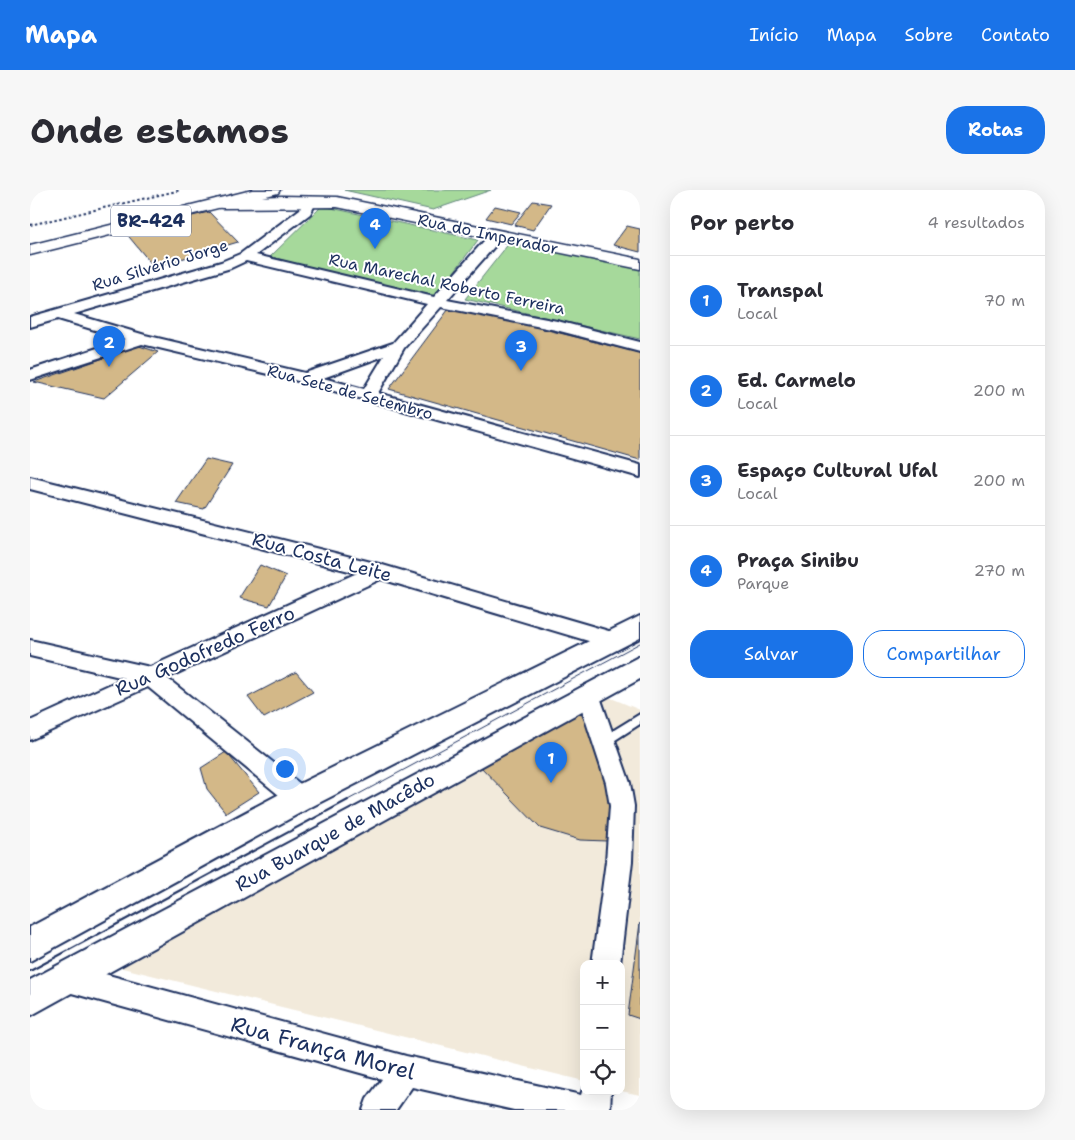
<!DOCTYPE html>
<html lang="pt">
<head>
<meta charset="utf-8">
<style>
	:root { --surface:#fff; --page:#f7f7f7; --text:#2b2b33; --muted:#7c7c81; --line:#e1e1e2; --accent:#1a73e8 }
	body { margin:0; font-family:"Shantell Sans",sans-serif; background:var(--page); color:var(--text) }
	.controls { position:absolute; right:15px; bottom:15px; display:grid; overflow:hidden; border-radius:10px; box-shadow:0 5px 20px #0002 }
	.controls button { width:45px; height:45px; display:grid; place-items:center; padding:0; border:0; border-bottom:1px solid var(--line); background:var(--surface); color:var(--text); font:25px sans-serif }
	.you { position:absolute; left:254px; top:578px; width:18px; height:18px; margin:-12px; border:4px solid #fff; border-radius:50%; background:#1a73e8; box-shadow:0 0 0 8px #1a73e833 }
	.badge { display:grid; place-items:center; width:32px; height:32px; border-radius:50%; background:var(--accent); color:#fff; font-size:16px; font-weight:700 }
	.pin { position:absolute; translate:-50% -41px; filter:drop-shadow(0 1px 2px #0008) }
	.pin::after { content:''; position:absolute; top:26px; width:18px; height:15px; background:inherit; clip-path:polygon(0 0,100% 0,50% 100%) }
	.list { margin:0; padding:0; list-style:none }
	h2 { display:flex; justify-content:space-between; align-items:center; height:65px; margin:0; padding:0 20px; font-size:21px }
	h2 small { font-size:16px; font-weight:400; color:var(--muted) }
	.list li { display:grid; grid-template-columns:32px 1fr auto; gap:15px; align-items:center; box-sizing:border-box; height:90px; padding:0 20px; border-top:1px solid var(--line) }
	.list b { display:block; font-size:19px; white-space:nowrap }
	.list p { margin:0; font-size:16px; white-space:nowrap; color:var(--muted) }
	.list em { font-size:16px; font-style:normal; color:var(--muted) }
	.actions { display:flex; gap:10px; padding:15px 20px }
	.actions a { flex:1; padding:11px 0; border:1px solid var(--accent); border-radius:20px; text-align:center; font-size:18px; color:var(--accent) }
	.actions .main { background:var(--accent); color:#fff }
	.icon { flex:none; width:28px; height:28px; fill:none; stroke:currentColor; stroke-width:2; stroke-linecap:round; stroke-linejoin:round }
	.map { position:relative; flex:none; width:610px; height:920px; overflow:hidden; border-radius:20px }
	header { display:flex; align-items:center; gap:30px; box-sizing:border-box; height:70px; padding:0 25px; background:var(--accent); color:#fff }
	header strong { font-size:24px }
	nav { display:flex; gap:28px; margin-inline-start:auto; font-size:18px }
	.intro { display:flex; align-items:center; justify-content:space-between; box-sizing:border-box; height:120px; padding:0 30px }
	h1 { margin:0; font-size:35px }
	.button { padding:12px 22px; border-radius:20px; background:var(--accent); color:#fff; font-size:18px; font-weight:700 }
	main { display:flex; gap:30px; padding:0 30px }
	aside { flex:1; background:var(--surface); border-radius:20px; box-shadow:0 5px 20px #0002 }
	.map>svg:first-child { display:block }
</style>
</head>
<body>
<header>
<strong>Mapa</strong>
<nav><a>Início</a><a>Mapa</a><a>Sobre</a><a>Contato</a></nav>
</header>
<div class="intro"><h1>Onde estamos</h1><a class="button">Rotas</a></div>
<main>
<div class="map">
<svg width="610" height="920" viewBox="0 0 610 920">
	<rect width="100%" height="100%" fill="#fff"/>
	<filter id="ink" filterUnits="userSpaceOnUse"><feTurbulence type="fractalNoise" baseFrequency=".02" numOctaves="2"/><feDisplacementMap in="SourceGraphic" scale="10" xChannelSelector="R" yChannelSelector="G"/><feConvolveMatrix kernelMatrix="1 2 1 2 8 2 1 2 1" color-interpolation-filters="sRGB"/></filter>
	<g filter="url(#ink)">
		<polygon fill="#f2eadb" points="569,503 610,520 610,905 591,901 591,774 554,774 554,891 60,770"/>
		<g fill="#a6d99b" stroke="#60847c">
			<polygon points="314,0 461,0 403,20"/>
			<polygon points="292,16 448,50 405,107 240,67"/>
			<polygon points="480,52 610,79 610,149 435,109"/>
		</g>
		<g fill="#d3b888" stroke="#1b2f5e">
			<polygon points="503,11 521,14 503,40 484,35"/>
			<polygon points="465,16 491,22 481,34 456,28"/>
			<polygon points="179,22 208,52 124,77 95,42"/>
			<polygon points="597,36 610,39 610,62 583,55"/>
			<polygon points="421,116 610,163 610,270 359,199"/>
			<polygon points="109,156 128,162 74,208 4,192"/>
			<polygon points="176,269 202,275 174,319 146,313"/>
			<polygon points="230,375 256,386 239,416 209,408"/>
			<polygon points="266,482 283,502 234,528 218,507"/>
			<polygon points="550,515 581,611 577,651 550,650 510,638 449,575"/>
			<polygon points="196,562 229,602 196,623 177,599 171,578"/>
			<polygon points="610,733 610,829 598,825"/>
		</g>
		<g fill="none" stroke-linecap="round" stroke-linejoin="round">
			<g stroke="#1b2f5e" stroke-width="4">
				<polygon id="service" points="610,524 610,534 579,554 575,556 571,554 570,551 571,548"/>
			</g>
			<g stroke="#1b2f5e" stroke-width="4">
				<g id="minor">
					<path d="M281,7l6,4 -7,13 -54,41 178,42 57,-64h10l2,3 -2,3 -54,61 110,21 83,21v10l-84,-22 -115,-23 -37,41 -26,45 262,72v12l-338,-95 -160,-38 -112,36v-10l95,-31 -67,-20 -28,8v-10l191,-55 19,-8 60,-45 6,-11zM216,71l181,43 -34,39 -88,30 -160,-38 -71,-21 157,-46zM354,166l-20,33 -41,-11z"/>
					<polygon points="0,287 349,374 582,442 589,444 593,450 589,456 582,458 351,389 137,488 279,601 282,608 279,615 270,619 261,615 118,497 0,550 0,531 94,488 0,466 0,450 120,477 327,383 0,299"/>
					<polygon points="558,495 566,498 569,504 600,593 604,616 602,671 590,774 562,774 576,671 580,616 576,593 547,504 550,498"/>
					<polygon points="38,774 376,866 551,905 554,895 554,901 581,901 580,920 484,920 382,897 366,920 333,920 337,909 352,889 38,802 28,798 24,788 28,778"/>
				</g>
			</g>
			<g stroke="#1b2f5e" stroke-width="4">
				<g id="tertiary">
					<polygon points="610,426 610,448 281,617 0,771 0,737 259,599"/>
					<polygon points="610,466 610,489 0,826 0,790"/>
				</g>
			</g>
			<g stroke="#1b2f5e" stroke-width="3">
				<polygon id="secondary" points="252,6 307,7 610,69 610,79 307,17 192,18 186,17 184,13 186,9 192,8"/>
			</g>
			<g stroke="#1b2f5e" stroke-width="3">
				<polygon id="trunk" points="222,0 250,0 248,3 0,65 0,55"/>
			</g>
			<polyline stroke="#1b2f5e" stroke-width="2" stroke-dasharray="2.5 2.5" stroke-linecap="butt" points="0,35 151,0"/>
			<use href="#service" fill="#fff" fill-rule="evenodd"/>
			<use href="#minor" fill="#fff" fill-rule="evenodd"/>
			<use href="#tertiary" fill="#fff" fill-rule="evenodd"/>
			<use href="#secondary" fill="#fff" fill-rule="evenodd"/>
			<use href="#trunk" fill="#fff" fill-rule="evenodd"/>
			<polyline stroke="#1b2f5e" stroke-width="1" points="316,611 610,453"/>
			<polyline stroke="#1b2f5e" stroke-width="2" points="0,781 318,610"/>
		</g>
	</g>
	<g text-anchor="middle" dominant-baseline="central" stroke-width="4" stroke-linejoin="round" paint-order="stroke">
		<g font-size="16" fill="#1b2f5e" stroke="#fff">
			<text transform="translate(458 44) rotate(12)">Rua do Imperador</text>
			<text transform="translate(130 75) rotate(-17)">Rua Silvério Jorge</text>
			<text transform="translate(417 94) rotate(12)">Rua Marechal Roberto Ferreira</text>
			<text transform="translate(320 202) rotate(15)">Rua Sete de Setembro</text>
		</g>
		<rect fill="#fff" stroke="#5f6d8e" stroke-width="1" x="81" y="15.5" width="80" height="31" rx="4"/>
		<g font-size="18" font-weight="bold" fill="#1b2f5e">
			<text x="121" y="31">BR-424</text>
		</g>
		<g font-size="19" fill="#1b2f5e" stroke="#fff">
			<text transform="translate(292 367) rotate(15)">Rua Costa Leite</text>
			<text transform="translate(175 461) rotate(-24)">Rua Godofredo Ferro</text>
			<text transform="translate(305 642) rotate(-29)">Rua Buarque de Macêdo</text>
		</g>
		<g font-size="22" fill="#1b2f5e" stroke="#fff">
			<text transform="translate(293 858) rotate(15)">Rua França Morel</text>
		</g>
	</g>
</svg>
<div class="controls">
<button>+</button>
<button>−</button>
<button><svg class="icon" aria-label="locate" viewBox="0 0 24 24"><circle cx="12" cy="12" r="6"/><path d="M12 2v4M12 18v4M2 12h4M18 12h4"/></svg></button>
</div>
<div class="you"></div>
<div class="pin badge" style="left:521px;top:593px">1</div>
<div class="pin badge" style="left:79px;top:177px">2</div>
<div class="pin badge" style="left:491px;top:181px">3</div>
<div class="pin badge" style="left:345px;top:59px">4</div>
</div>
<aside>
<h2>Por perto<small>4 resultados</small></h2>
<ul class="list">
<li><span class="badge">1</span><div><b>Transpal</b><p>Local</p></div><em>70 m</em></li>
<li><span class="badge">2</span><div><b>Ed. Carmelo</b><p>Local</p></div><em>200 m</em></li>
<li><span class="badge">3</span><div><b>Espaço Cultural Ufal</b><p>Local</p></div><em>200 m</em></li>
<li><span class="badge">4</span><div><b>Praça Sinibu</b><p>Parque</p></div><em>270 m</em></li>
</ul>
<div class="actions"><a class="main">Salvar</a><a>Compartilhar</a></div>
</aside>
</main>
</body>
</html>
